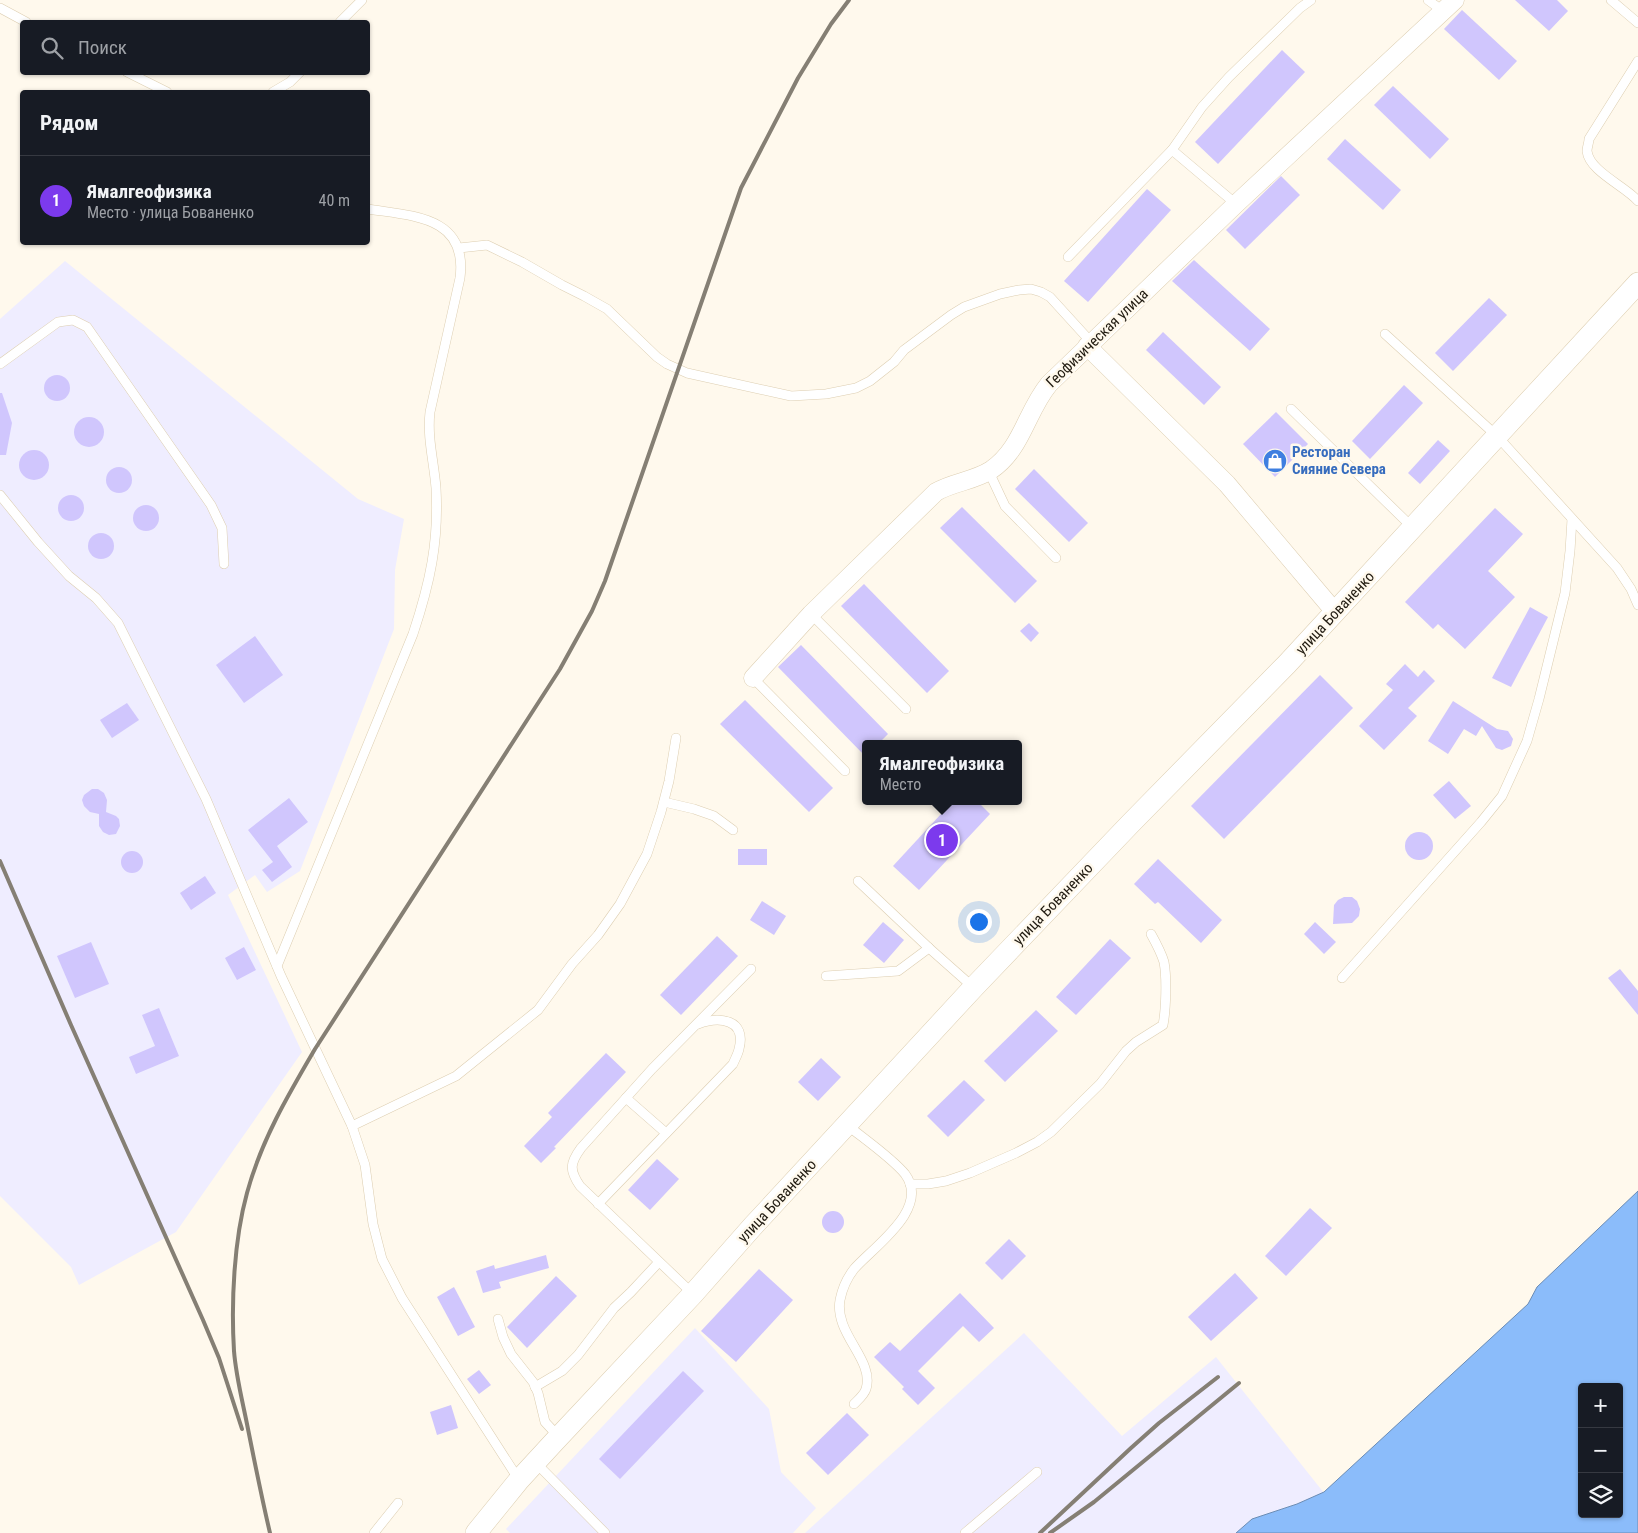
<!DOCTYPE html>
<html lang="ru">
<head>
<meta charset="utf-8">
<style>
	:root { --surface:#171b24; --page:#20242c; --text:#f1f3f6; --muted:#9ea1a6; --line:#363941; --accent:#7c3aed }
	body { margin:0; font-family:"Roboto Condensed",sans-serif; background:var(--page); color:var(--text) }
	.controls { position:absolute; right:15px; bottom:15px; display:grid; overflow:hidden; border-radius:5px; box-shadow:0 1px 4px #0004 }
	.controls button { width:45px; height:45px; display:grid; place-items:center; padding:0; border:0; border-bottom:1px solid var(--line); background:var(--surface); color:var(--text); font:25px sans-serif }
	.you { position:absolute; left:978px; top:921px; width:18px; height:18px; margin:-12px; border:4px solid #fff; border-radius:50%; background:#1a73e8; box-shadow:0 0 0 8px #1a73e833 }
	.badge { display:grid; place-items:center; width:32px; height:32px; border-radius:50%; background:var(--accent); color:#fff; font-size:16px; font-weight:700 }
	.pin { position:absolute; translate:-50% -50%; border:2px solid #fff; box-shadow:0 1px 5px #0006 }
	.popup { position:absolute; left:862px; top:740px; width:160px; height:65px; box-sizing:border-box; display:grid; place-content:center; border-radius:5px; background:var(--surface); filter:drop-shadow(0 1px 4px #0005); font-size:16px; white-space:nowrap; color:var(--muted) }
	.popup b { font-size:19px; color:var(--text) }
	.popup::after { content:''; position:absolute; left:50%; top:100%; margin-left:-10px; border:10px solid transparent; border-top-color:var(--surface) }
	.list { margin:0; padding:0; list-style:none }
	h2 { display:flex; justify-content:space-between; align-items:center; height:65px; margin:0; padding:0 20px; font-size:21px }
	h2 small { font-size:16px; font-weight:400; color:var(--muted) }
	.list li { display:grid; grid-template-columns:32px 1fr auto; gap:15px; align-items:center; box-sizing:border-box; height:90px; padding:0 20px; border-top:1px solid var(--line) }
	.list b { display:block; font-size:19px; white-space:nowrap }
	.list p { margin:0; font-size:16px; white-space:nowrap; color:var(--muted) }
	.list em { font-size:16px; font-style:normal; color:var(--muted) }
	.icon { flex:none; width:28px; height:28px; fill:none; stroke:currentColor; stroke-width:2; stroke-linecap:round; stroke-linejoin:round }
	.map { position:relative; flex:none; width:1638px; height:1533px; overflow:hidden }
	.search { position:absolute; background:var(--surface); box-shadow:0 1px 4px #0004; left:20px; top:20px; width:350px; height:55px; display:flex; align-items:center; gap:12px; box-sizing:border-box; padding:0 18px; border-radius:5px; color:var(--muted); font-size:19px }
	.panel { position:absolute; background:var(--surface); box-shadow:0 1px 4px #0004; left:20px; top:90px; width:350px; height:155px; border-radius:5px }
	.map>svg:first-child { display:block }
</style>
</head>
<body>
<div class="map">
<svg width="1638" height="1533" viewBox="0 0 1638 1533">
	<rect width="100%" height="100%" fill="#fff9ed"/>
	<g fill="#efedff">
		<polygon points="65,261 358,499 404,519 395,570 394,629 300,871 267,892 255,875 228,895 302,1052 176,1232 79,1285 71,1267 0,1196 0,319"/>
		<polygon points="695,1328 769,1409 781,1472 816,1508 793,1533 510,1533 506,1529"/>
		<polygon points="1024,1333 1122,1436 1216,1357 1324,1493 1297,1504 1252,1519 1236,1533 805,1533"/>
	</g>
	<path fill="#8bbcfa" stroke="#6b8cb4" fill-rule="evenodd" d="M1638,1191v342h-402l16,-14 45,-15 27,-12 204,-188 9,-17zM1582,1387h37v127h-37z"/>
	<g fill="#d0c6fd">
		<polygon points="1515,0 1557,0 1568,11 1549,31"/>
		<polygon points="1462,10 1517,61 1499,80 1444,29"/>
		<polygon points="1282,50 1305,72 1218,164 1195,142"/>
		<polygon points="1393,86 1449,139 1430,159 1374,105"/>
		<polygon points="1345,139 1401,190 1383,210 1327,159"/>
		<polygon points="1281,176 1300,195 1245,249 1226,230"/>
		<polygon points="1147,189 1171,210 1088,302 1064,281"/>
		<polygon points="1194,260 1270,329 1250,351 1172,281"/>
		<polygon points="1489,298 1507,315 1453,371 1435,353"/>
		<polygon points="1163,332 1221,387 1204,405 1146,350"/>
		<circle cx="57" cy="388" r="13"/>
		<polygon points="1404,385 1423,403 1370,459 1352,441"/>
		<polygon points="0,393 2,393 12,423 6,455 0,455"/>
		<polygon points="1276,412 1308,444 1275,477 1243,444"/>
		<circle cx="89" cy="432" r="15"/>
		<polygon points="1438,440 1450,451 1420,484 1408,473"/>
		<circle cx="34" cy="465" r="15"/>
		<circle cx="119" cy="480" r="13"/>
		<polygon points="1034,469 1088,523 1069,542 1015,489"/>
		<circle cx="71" cy="508" r="13"/>
		<circle cx="146" cy="518" r="13"/>
		<polygon points="962,507 1037,581 1015,603 940,528"/>
		<polygon points="1495,508 1523,534 1488,571 1515,597 1465,649 1438,624 1433,629 1405,602"/>
		<circle cx="101" cy="546" r="13"/>
		<polygon points="864,584 949,671 927,693 841,606"/>
		<polygon points="1530,607 1548,617 1511,687 1492,678"/>
		<polygon points="1029,623 1039,633 1031,642 1020,631"/>
		<polygon points="255,636 283,675 244,703 216,665"/>
		<polygon points="801,645 888,734 878,744 866,744 866,757 778,667"/>
		<polygon points="1405,664 1418,677 1424,670 1435,681 1408,708 1417,716 1384,750 1359,726 1393,690 1386,684"/>
		<polygon points="1320,675 1353,708 1224,839 1191,806"/>
		<polygon points="745,700 833,788 809,812 720,724"/>
		<polygon points="1453,701 1497,729 1508,731 1513,739 1511,746 1502,750 1496,748 1482,726 1476,736 1464,729 1448,754 1428,741"/>
		<polygon points="127,703 139,720 112,738 100,720"/>
		<polygon points="1449,781 1471,806 1455,819 1433,795"/>
		<polygon points="92,789 98,789 104,793 107,800 106,812 116,816 119,819 120,826 116,834 109,835 103,832 99,826 99,814 90,812 84,806 82,800 84,795"/>
		<polygon points="289,798 308,822 277,846 292,867 272,882 262,870 273,862 248,830"/>
		<polygon points="953,801 977,801 990,814 919,890 893,866"/>
		<circle cx="1419" cy="846" r="14"/>
		<rect x="738" y="849" width="29" height="16"/>
		<circle cx="132" cy="862" r="11"/>
		<polygon points="1158,859 1222,920 1201,943 1158,902 1155,904 1134,884"/>
		<polygon points="205,876 216,893 191,910 180,893"/>
		<polygon points="1344,897 1352,897 1357,901 1360,909 1359,916 1352,923 1333,924 1334,905 1338,900"/>
		<polygon points="762,901 786,916 774,935 750,920"/>
		<polygon points="883,922 904,940 884,963 863,945"/>
		<polygon points="1315,922 1336,942 1324,954 1304,934"/>
		<polygon points="717,936 738,956 681,1015 660,995"/>
		<polygon points="1110,939 1131,958 1076,1015 1056,997"/>
		<polygon points="91,942 109,984 75,998 57,956"/>
		<polygon points="244,947 256,970 237,980 225,958"/>
		<polygon points="1620,969 1638,991 1638,1015 1608,978"/>
		<polygon points="159,1008 179,1056 136,1074 129,1057 155,1046 142,1015"/>
		<polygon points="1036,1010 1058,1031 1005,1082 984,1061"/>
		<polygon points="606,1053 626,1072 554,1147 556,1148 541,1163 524,1146 552,1117 548,1113"/>
		<polygon points="821,1058 841,1077 818,1101 798,1082"/>
		<polygon points="964,1080 985,1100 948,1137 927,1116"/>
		<polygon points="657,1159 679,1179 650,1210 628,1190"/>
		<polygon points="1310,1208 1332,1228 1286,1276 1265,1256"/>
		<circle cx="833" cy="1222" r="11"/>
		<polygon points="1009,1239 1026,1256 1002,1280 985,1263"/>
		<polygon points="546,1255 549,1268 499,1282 501,1288 483,1293 476,1271 494,1265 495,1269"/>
		<polygon points="759,1269 793,1300 736,1362 701,1331"/>
		<polygon points="1235,1273 1258,1298 1211,1341 1188,1317"/>
		<polygon points="556,1276 577,1296 527,1348 507,1327"/>
		<polygon points="454,1287 475,1327 458,1336 437,1297"/>
		<polygon points="960,1293 994,1328 979,1342 963,1326 918,1371 935,1388 918,1405 902,1389 904,1387 874,1357 890,1342 900,1351"/>
		<polygon points="479,1370 491,1385 479,1394 467,1379"/>
		<polygon points="683,1371 704,1391 620,1479 599,1459"/>
		<polygon points="451,1405 458,1428 437,1435 430,1412"/>
		<polygon points="847,1413 869,1435 828,1475 806,1453"/>
	</g>
	<g fill="none" stroke-linecap="round" stroke-linejoin="round">
		<g stroke="#ddceb1" stroke-width="10">
			<g id="service">
				<polyline points="1428,0 1443,11"/>
				<polyline points="1611,0 1638,23"/>
				<polyline points="0,8 26,22"/>
				<polyline points="340,22 362,0"/>
				<path d="M1638,61l-49,78c0,4 -2,8 -2,12 2,20 38,35 51,50"/>
				<polyline points="127,72 167,92"/>
				<polyline points="273,92 290,82 300,72"/>
				<polyline points="1172,150 1202,107 1229,77 1300,8 1311,0"/>
				<polyline points="459,248 487,245 522,262 562,285 584,296 607,309 657,357 667,364 687,373 791,396 826,394 856,388 870,381 894,362 904,350 951,315 964,307 1000,294 1019,290 1031,289 1041,292 1050,297 1091,342"/>
				<polyline points="1068,257 1172,150 1236,204"/>
				<polyline points="1385,334 1498,437 1617,568 1631,589 1638,605"/>
				<polyline points="0,364 58,322 73,320 87,327 211,505 222,528 224,564"/>
				<polyline points="1291,409 1413,528"/>
				<polyline points="989,472 1005,506 1056,558"/>
				<polyline points="0,495 38,542 69,576 96,598 118,623 206,799 281,976 352,1126 365,1165 373,1224 382,1259 402,1298 519,1480"/>
				<polyline points="811,614 906,709"/>
				<polyline points="753,678 845,771"/>
				<polyline points="664,802 694,809 714,816 733,830"/>
				<polyline points="858,881 929,948"/>
				<path d="M277,966l136,-332c17,-51 26,-92 23,-146 -2,-26 -9,-50 -6,-76l30,-134c8,-62 -48,-62 -92,-69"/>
				<polyline points="826,976 898,971 929,948 973,987"/>
				<polyline points="1342,978 1481,822 1502,796 1527,741 1539,699 1565,593 1570,551 1572,519"/>
				<polyline points="626,1098 666,1133"/>
				<path d="M847,1125c16,13 45,33 58,49 26,35 -32,73 -51,95 -7,9 -12,21 -14,31 -6,34 35,60 26,89 -2,6 -7,10 -12,15"/>
				<polyline points="352,1126 456,1076 538,1010 572,964 598,935 620,904 647,854 661,812 669,781 676,738"/>
				<path d="M910,1184h18l18,-3 24,-8 46,-20 21,-11 14,-10 49,-48 26,-33 10,-9 27,-17c3,-16 4,-47 1,-63 -3,-10 -8,-19 -13,-28"/>
				<path d="M598,1204l135,-140c2,-5 5,-10 6,-15 8,-30 -20,-33 -41,-25"/>
				<path d="M693,1294l-113,-108c-11,-16 -10,-23 1,-38l71,-79 99,-100"/>
				<polyline points="498,1319 503,1337 511,1354 533,1382 538,1393 545,1422 558,1436"/>
				<polyline points="535,1387 562,1371 578,1355 614,1308 631,1292 659,1262"/>
				<polyline points="536,1463 605,1533"/>
				<polyline points="374,1533 398,1503"/>
				<polyline points="965,1533 1037,1472"/>
			</g>
		</g>
		<g stroke="#ddceb1" stroke-width="19">
			<g id="minor">
				<polyline points="1087,346 1227,484 1335,612"/>
				<path d="M753,678l58,-64 125,-122c17,-10 38,-11 55,-22 31,-21 35,-58 58,-86l187,-180 219,-204"/>
			</g>
		</g>
		<g stroke="#ddceb1" stroke-width="22">
			<polyline id="tertiary" points="476,1533 519,1480 554,1442 693,1294 753,1226 974,987 1131,823 1287,664 1638,283"/>
		</g>
		<use href="#service" stroke="#fff" stroke-width="9"/>
		<use href="#minor" stroke="#fff" stroke-width="18"/>
		<use href="#tertiary" stroke="#fff" stroke-width="21"/>
		<g stroke="#857f74" stroke-width="4">
			<polyline points="0,861 71,1025 203,1320 219,1358 242,1429"/>
			<path d="M270,1533c-8,-34 -15,-69 -22,-104 -5,-26 -12,-52 -14,-78 -3,-49 0,-111 13,-158 14,-52 41,-98 68,-144l245,-380 32,-58 13,-30 136,-393 57,-110 33,-54 18,-24"/>
			<polyline points="1040,1533 1131,1448 1159,1423 1218,1377"/>
			<polyline points="1050,1533 1094,1502 1239,1383"/>
		</g>
	</g>
	<defs>
		<g id="shop-disc" transform="scale(1.25)"><circle r="9.5" fill="#3f7fe0" stroke="#fff9ed"/><path d="M-5-2.5h2.3a2.7 3.5 0 0 1 5.4 0H5L5.5 6h-11ZM-1.5-2.5h3a1.5 2.3 0 0 0-3 0Z" fill="#fff"/></g>
	</defs>
	<g fill-rule="evenodd">
		<use href="#shop-disc" x="1275" y="461"/>
	</g>
	<g text-anchor="middle" dominant-baseline="central" stroke-width="5" stroke-linejoin="round" paint-order="stroke">
		<g font-size="15" fill="#211b11" stroke="#fff9ed">
			<text transform="translate(1097 338) rotate(-44)">Геофизическая улица</text>
			<text transform="translate(1335 613) rotate(-47)">улица Бованенко</text>
			<text transform="translate(1053 904) rotate(-46)">улица Бованенко</text>
			<text transform="translate(777 1201) rotate(-47)">улица Бованенко</text>
		</g>
		<g font-size="15" font-weight="bold" fill="#366cbe" stroke="#fff9ed" text-anchor="start">
			<text x="1292" y="452">Ресторан<tspan x="1292" dy="17">Сияние Севера</tspan></text>
		</g>
	</g>
</svg>
<div class="controls">
<button>+</button>
<button>−</button>
<button><svg class="icon" aria-label="layers" viewBox="0 0 24 24"><path d="M12 4l9 5-9 5-9-5zM3 14l9 5 9-5"/></svg></button>
</div>
<div class="you"></div>
<div class="pin badge" style="left:942px;top:840px">1</div>
<div class="popup"><b>Ямалгеофизика</b>Место</div>
<div class="search"><svg class="icon" aria-label="search" viewBox="0 0 24 24"><circle cx="10" cy="10" r="6"/><path d="M15 15l6 6"/></svg>Поиск</div>
<section class="panel">
<h2>Рядом<small></small></h2>
<ul class="list">
<li><span class="badge">1</span><div><b>Ямалгеофизика</b><p>Место · улица Бованенко</p></div><em>40 m</em></li>
</ul>
</section>
</div>
</body>
</html>
